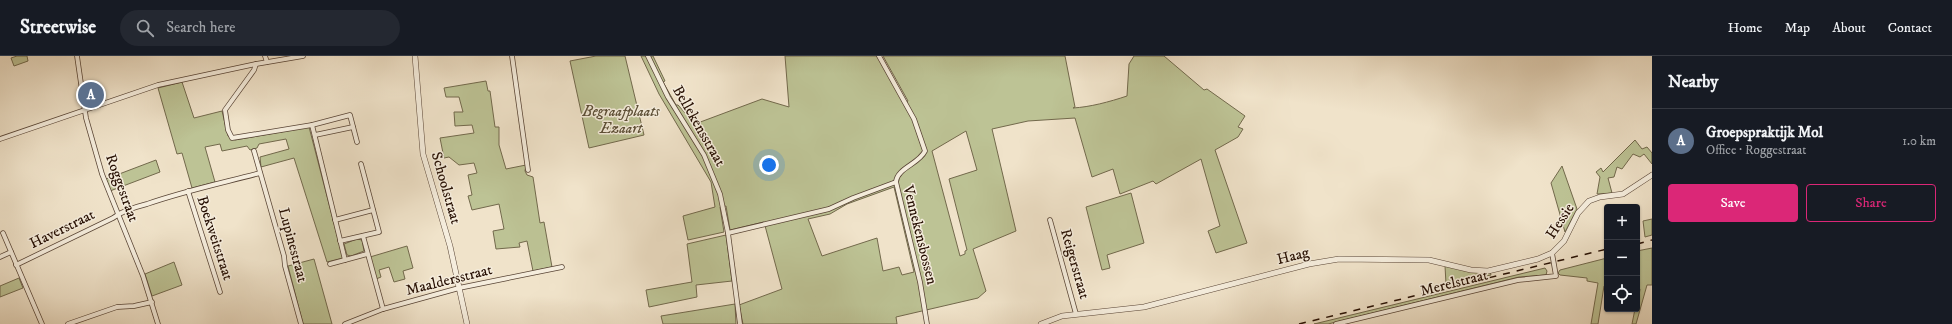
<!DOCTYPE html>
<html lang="en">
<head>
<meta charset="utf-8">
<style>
	:root { --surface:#171b24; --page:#242831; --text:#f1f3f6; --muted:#9ea1a6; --line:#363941; --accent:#db2777 }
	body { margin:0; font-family:"IM FELL DW Pica",serif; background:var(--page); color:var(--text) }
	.controls { position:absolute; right:12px; bottom:12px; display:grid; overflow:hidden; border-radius:4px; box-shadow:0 1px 3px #0004 }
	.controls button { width:36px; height:36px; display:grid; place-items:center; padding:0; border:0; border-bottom:1px solid var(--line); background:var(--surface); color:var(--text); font:20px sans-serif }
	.you { position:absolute; left:769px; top:109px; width:14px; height:14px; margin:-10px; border:3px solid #fff; border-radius:50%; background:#1a73e8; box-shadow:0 0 0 6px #1a73e833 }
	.badge { display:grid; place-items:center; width:26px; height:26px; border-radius:50%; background:var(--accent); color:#fff; font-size:13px; font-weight:700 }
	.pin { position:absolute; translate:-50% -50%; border:2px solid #fff; box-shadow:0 1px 4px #0006 }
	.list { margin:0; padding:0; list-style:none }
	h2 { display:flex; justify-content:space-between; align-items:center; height:52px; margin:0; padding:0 16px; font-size:17px }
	h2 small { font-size:13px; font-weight:400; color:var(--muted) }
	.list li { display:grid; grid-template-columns:26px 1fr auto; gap:12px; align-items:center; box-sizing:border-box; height:64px; padding:0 16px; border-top:1px solid var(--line) }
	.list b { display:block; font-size:15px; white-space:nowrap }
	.list p { margin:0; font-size:13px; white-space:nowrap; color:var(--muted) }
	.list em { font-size:13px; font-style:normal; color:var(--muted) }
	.actions { display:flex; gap:8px; padding:12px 16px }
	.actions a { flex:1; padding:9px 0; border:1px solid var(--accent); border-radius:4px; text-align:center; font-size:14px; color:var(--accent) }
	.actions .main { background:var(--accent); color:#fff }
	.icon { flex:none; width:22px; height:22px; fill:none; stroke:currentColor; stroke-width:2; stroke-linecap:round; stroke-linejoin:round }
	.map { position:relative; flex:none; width:1652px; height:268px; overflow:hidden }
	header { display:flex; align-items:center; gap:24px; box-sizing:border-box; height:56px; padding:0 20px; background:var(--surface); border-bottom:1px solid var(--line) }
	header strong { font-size:19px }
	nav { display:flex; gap:22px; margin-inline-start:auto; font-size:14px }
	.search { width:280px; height:36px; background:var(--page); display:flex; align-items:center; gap:10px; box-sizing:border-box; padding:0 14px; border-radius:22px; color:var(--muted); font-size:15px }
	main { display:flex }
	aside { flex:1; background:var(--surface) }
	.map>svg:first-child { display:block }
</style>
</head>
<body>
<header>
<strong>Streetwise</strong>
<div class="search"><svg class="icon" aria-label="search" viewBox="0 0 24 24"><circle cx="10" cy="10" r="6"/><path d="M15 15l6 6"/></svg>Search here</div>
<nav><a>Home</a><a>Map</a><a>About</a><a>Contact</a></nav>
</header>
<main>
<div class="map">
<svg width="1652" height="268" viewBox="0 0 1652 268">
	<rect width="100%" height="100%" fill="#f0e3ca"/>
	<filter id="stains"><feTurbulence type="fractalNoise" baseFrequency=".005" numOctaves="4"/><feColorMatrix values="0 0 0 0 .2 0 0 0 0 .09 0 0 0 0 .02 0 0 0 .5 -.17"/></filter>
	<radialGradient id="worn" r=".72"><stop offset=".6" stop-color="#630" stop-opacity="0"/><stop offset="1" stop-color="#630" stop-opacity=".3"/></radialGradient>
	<g fill="#bdc395" stroke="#72694c" fill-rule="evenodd">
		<polygon points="17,0 27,0 28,5 14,10 11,2"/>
		<polygon points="596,0 625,0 644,79 589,92 570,5"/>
		<path d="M641,0h12l12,25 -2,1 13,23h2l17,19 67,-25 27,8 -4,-51h93l26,48 4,-3 -25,-45h182l10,51 -2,1c17,-1 36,-6 54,-12l2,-32 5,-8h30l40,34 3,-1 38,27 -7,11 5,2 -5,8 -23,13 32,93 -31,10 -8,-22 12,-5 -19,-67 -45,25 -3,-3 -33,13 -7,-25 -21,8 -17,-59 -47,3 -36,8 24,102 -43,18 13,42 -8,7 -82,19 1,7h-154l-4,-19 43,-16 -18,-67 -34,8 -4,-24 -6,1 4,25 -36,8 -5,-24 32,-9 -4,-25 -52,-88zM966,75l11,39 -28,9 18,71 -2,1v3l-5,2 -28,-105zM894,131l20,85 -12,3 -3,-8 -16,4 -6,-33 -55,18 -14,-37 22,-5 17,-10z"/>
		<polygon points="486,25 488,35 490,35 495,71 499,71 499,89 506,113 526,109 525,115 527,119 533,121 540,167 544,166 552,211 533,215 527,185 519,187 520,191 496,193 493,175 504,173 499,148 472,154 468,140 472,139 468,119 477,117 474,107 459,109 449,101 444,102 440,82 474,77 472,69 455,70 454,56 463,56 459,41 446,41 444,32"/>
		<polygon points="182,26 194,62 222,55 228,80 235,84 309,71 343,202 327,206 294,102 261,111 260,101 289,93 286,83 259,88 257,92 250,94 247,90 222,95 220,88 205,91 215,126 192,132 182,97 177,98 158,32"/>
		<polygon points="1635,84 1642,93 1647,91 1652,97 1652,108 1644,98 1640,101 1633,98 1622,113 1617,111 1614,121 1608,122 1612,137 1597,138 1600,121 1596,116 1601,112 1603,116"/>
		<polygon points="156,104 160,116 110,135 106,123"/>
		<polygon points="1562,110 1577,153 1565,176 1551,127"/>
		<polygon points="1131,137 1144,187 1107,199 1110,212 1102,214 1086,151"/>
		<polygon points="1652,163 1652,179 1645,181 1643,165"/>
		<polygon points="726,179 732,225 696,229 697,241 649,251 646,234 692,226 687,188"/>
		<polygon points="357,183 362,184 364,195 351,200 347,199 344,188"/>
		<polygon points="407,190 413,212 403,215 405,223 394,226 389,211 379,214 381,221 376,223 370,201"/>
		<polygon points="1652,192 1652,229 1647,229 1636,268 1632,268 1635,253 1637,253 1640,233 1637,233 1637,195"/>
		<polygon points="1607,202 1607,230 1604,230 1598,268 1591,268 1598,227 1587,225 1587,222 1560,219 1558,217 1560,214"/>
		<polygon points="314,203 332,268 303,268 288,210"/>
		<polygon points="174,206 182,229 152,240 145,218"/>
		<polygon points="1445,210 1490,216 1491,219 1446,228"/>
		<polygon points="1545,212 1547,215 1546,219 1519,221 1328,268 1314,268"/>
		<polygon points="19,222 23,232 0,241 0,230"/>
		<polygon points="735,248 736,268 663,268 661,260"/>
	</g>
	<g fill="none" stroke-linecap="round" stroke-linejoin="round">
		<g stroke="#584435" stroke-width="5.5">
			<g id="minor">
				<polyline points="77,0 86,62 102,118 143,220 158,268"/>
				<polyline points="265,0 267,6"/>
				<polyline points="512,0 528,114"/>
				<polyline points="648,0 668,41 704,99 720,138 728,177 740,268"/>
				<path d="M879,0l35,63 11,32c-6,13 -28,17 -29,31"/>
				<polyline points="256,8 254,14 225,54 228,74 232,82 312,69 350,59 357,86"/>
				<polyline points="312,69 345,204"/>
				<polyline points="315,79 353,71"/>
				<polyline points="0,83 158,29 256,8 303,0"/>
				<polyline points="254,95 284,200 285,210 301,268"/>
				<polyline points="188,135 220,236"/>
				<polyline points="335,164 373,154"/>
				<polyline points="1050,164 1076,258"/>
				<polyline points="3,177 42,268"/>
				<polyline points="728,177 829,153 853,142 896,126 920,226 927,268"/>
				<polyline points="363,180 383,253"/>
				<polyline points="340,185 379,176 361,108"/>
				<polyline points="0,201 11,196"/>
				<polyline points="330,208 367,198"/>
				<path d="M16,209l97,-47c9,-7 22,-11 34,-14 37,-13 75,-21 113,-31"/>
				<polyline points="68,268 117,251 134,250 152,246"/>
				<polyline points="345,268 383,253 459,232 562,211"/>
				<polyline points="1336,268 1518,224 1556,220 1552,197"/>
			</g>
		</g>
		<g stroke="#584435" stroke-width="6">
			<g id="tertiary">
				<polyline points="415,0 423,98 450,190 467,268"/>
				<polyline points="1041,268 1062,260 1144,251 1309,208 1339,203 1429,204 1471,214 1488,215 1538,203 1552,197 1564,185 1578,157 1589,145 1600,141 1623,138 1652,119"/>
			</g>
		</g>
		<use href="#minor" stroke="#f5eddd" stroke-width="4"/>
		<use href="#tertiary" stroke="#f5eddd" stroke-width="5"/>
		<g stroke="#260f03" stroke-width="1.5" stroke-dasharray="7 7" stroke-linecap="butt">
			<polyline points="1637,188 1652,184"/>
			<polyline points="1299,268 1607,193"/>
		</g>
	</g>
	<g text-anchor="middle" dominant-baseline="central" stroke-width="3" stroke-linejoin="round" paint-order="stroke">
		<g font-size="15" font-style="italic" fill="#5b4e36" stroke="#f5eddd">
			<text x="621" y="55">Begraafplaats<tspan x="621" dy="17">Ezaart</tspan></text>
		</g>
		<g font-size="15" fill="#260f03" stroke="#f5eddd">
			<text transform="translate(699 70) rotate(60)">Bellekensstraat</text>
			<text transform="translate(122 132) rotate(70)">Roggestraat</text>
			<text transform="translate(446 132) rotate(74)">Schoolstraat</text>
			<text transform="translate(1560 165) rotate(-57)">Hessie</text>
			<text transform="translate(62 173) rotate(-26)">Haverstraat</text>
			<text transform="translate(920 179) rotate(76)">Vennekensbossen</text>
			<text transform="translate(215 182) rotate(72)">Boekweitstraat</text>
			<text transform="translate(293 189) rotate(75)">Lupinestraat</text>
			<text transform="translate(1293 200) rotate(-14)">Haag</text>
			<text transform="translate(1075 208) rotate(74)">Reigerstraat</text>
			<text transform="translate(449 224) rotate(-14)">Maaldersstraat</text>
			<text transform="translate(1454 227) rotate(-14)">Merelstraat</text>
		</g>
	</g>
	<rect width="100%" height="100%" filter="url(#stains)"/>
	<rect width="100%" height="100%" fill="url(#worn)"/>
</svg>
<div class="controls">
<button>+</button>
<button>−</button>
<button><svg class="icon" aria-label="locate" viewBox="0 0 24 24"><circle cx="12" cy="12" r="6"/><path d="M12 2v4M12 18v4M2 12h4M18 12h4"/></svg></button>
</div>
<div class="you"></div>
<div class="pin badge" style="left:91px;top:39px;background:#5c6f8a">A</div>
</div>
<aside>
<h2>Nearby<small></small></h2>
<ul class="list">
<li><span class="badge" style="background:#5c6f8a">A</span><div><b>Groepspraktijk Mol</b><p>Office · Roggestraat</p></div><em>1.0 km</em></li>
</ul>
<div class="actions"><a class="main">Save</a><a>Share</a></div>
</aside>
</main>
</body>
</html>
